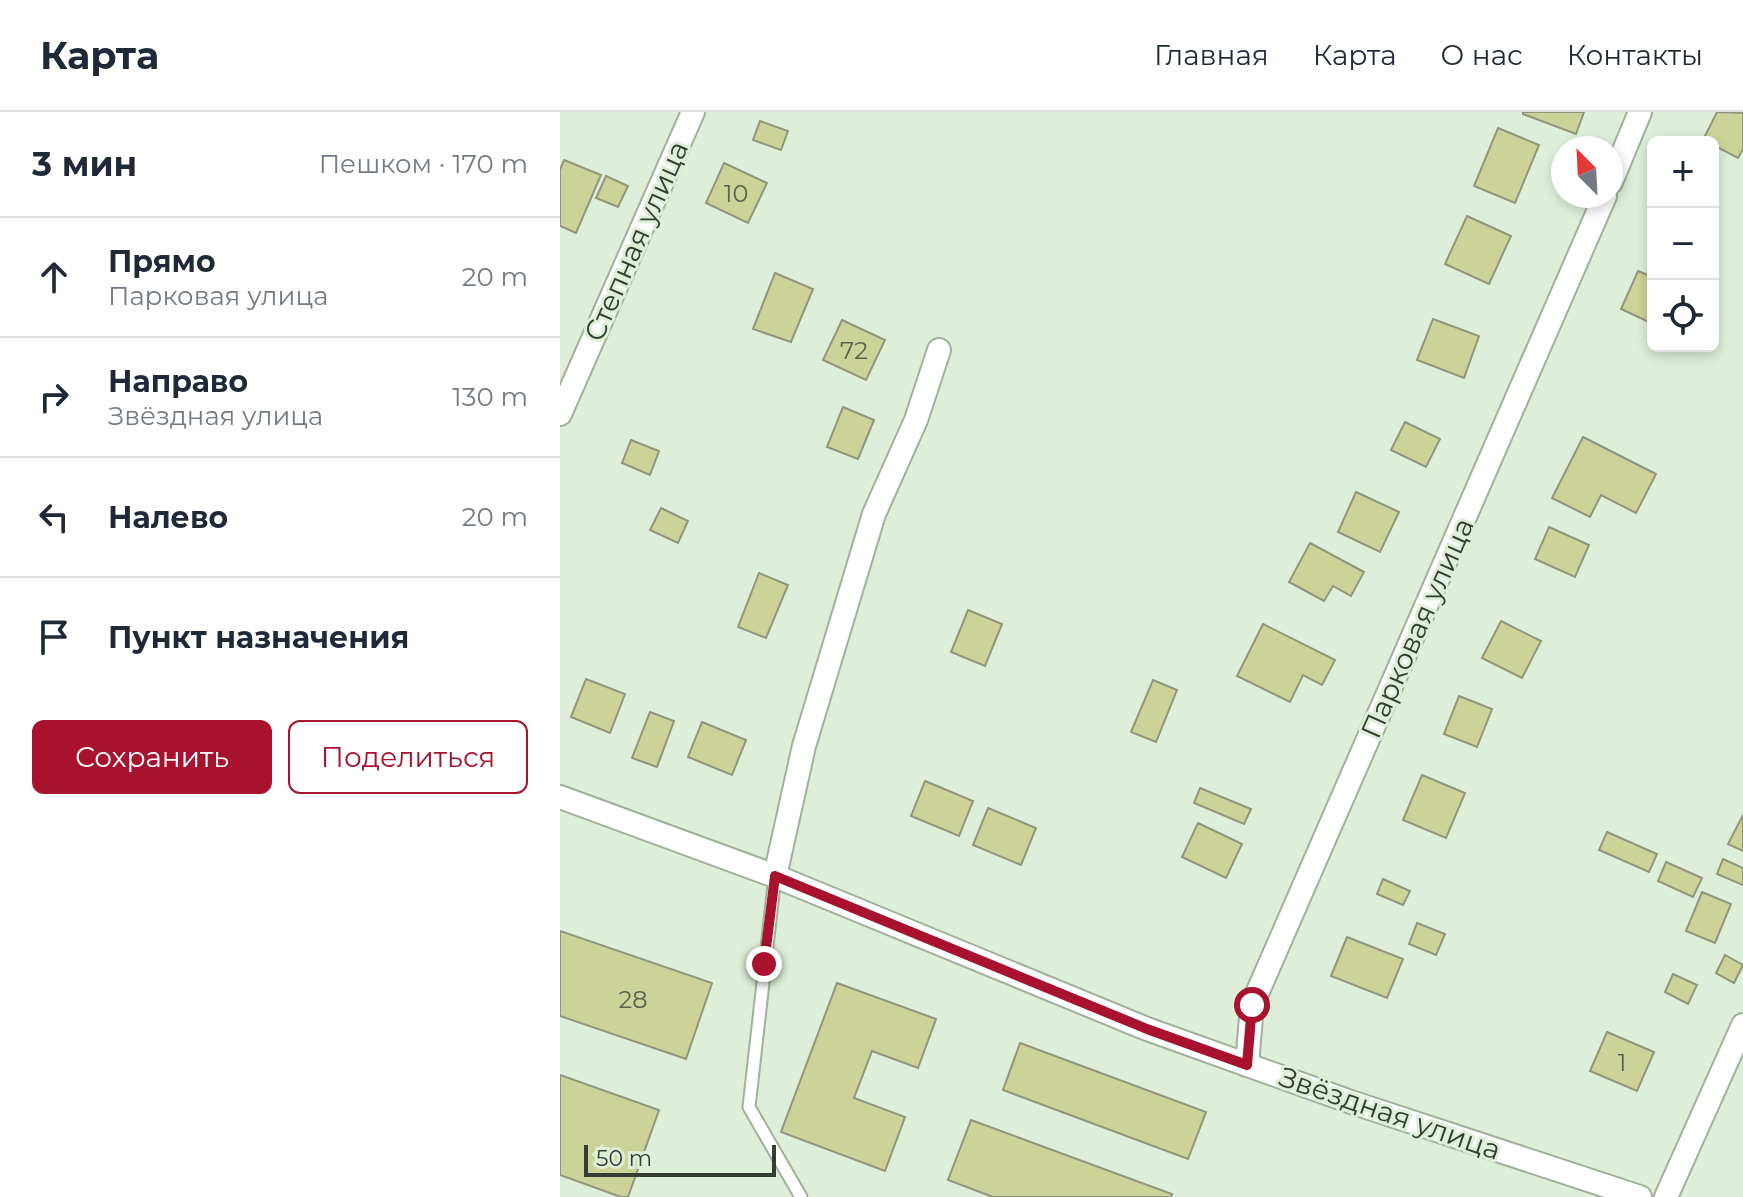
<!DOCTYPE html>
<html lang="ru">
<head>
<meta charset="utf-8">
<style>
	:root { --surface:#fff; --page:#f2f2f3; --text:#1f2937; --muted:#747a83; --line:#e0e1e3; --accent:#a9122f }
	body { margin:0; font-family:Montserrat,sans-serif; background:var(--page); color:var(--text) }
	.controls { position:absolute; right:24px; top:24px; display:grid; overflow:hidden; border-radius:12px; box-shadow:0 4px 12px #0003 }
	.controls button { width:72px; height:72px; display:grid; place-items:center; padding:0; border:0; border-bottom:2px solid var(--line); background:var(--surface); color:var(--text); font:40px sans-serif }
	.compass { position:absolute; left:991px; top:24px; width:72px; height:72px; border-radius:50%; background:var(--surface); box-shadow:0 4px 12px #0003; rotate:336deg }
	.scale { position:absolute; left:24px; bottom:20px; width:192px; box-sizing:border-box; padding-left:8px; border:4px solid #353c33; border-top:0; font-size:22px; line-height:28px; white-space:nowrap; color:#353c33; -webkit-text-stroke:6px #deeed8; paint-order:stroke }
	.stop { position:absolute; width:24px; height:24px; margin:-18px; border:6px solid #a9122f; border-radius:50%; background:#fff }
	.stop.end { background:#a9122f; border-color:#fff; box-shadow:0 2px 8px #0008 }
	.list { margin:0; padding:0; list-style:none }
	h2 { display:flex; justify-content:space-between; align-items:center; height:104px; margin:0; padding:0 32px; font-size:34px }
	h2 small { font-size:26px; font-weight:400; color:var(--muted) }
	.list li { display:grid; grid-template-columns:52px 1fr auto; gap:24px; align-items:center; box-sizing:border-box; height:120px; padding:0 32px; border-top:2px solid var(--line) }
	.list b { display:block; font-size:30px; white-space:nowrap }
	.list p { margin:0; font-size:26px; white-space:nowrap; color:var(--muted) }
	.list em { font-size:26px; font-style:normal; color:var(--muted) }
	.actions { display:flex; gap:16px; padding:24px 32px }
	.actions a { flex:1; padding:18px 0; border:2px solid var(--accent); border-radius:12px; text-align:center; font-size:28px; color:var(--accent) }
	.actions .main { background:var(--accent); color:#fff }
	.icon { flex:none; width:44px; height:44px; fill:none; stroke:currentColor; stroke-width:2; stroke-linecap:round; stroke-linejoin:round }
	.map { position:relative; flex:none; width:1183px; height:1085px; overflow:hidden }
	header { display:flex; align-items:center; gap:48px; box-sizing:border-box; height:112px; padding:0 40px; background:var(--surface); border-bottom:2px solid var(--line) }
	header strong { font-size:38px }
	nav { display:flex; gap:44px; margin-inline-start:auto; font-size:28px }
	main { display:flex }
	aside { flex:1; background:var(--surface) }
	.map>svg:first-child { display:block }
</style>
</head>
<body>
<header>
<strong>Карта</strong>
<nav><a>Главная</a><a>Карта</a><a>О нас</a><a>Контакты</a></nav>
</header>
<main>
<aside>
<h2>3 мин<small>Пешком · 170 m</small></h2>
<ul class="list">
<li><svg class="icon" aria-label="ahead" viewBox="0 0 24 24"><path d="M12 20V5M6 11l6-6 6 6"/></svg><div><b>Прямо</b><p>Парковая улица</p></div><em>20 m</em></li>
<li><svg class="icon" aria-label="right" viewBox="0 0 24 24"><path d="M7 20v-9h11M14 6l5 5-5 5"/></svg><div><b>Направо</b><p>Звёздная улица</p></div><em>130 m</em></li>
<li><svg class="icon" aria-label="left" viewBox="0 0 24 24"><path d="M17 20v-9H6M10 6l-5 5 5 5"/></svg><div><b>Налево</b></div><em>20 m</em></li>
<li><svg class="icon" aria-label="arrive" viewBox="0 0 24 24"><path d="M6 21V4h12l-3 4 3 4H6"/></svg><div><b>Пункт назначения</b></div></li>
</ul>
<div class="actions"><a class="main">Сохранить</a><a>Поделиться</a></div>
</aside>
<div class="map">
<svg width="1183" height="1085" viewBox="0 0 1183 1085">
	<rect width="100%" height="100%" fill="#deeed8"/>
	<g fill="#ccd398" stroke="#92957d" stroke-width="2">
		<polygon points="963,0 1024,0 1016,22 963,2"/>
		<polygon points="1157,0 1183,1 1183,37 1178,46 1153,33 1153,30 1143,28"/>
		<polygon points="200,9 228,19 221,38 193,28"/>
		<polygon points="938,16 979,33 955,91 914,74"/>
		<polygon points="4,48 41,63 16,121 0,114 0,58"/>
		<polygon points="164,51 207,71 188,111 146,91"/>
		<polygon points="46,64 68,74 58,95 36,86"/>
		<polygon points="907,104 951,124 929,172 885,152"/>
		<polygon points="1078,159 1093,165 1093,212 1061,197"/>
		<polygon points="215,161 253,177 231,230 193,217"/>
		<polygon points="873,207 919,224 904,266 857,248"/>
		<polygon points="282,208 325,228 306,268 263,248"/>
		<polygon points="283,295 314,308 298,347 267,335"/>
		<polygon points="845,310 880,327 866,355 831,338"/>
		<polygon points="1023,325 1096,362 1076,401 1041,383 1030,405 992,386"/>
		<polygon points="71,328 99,339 90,363 62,351"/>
		<polygon points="796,380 839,400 820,440 778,420"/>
		<polygon points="101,396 128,409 118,431 90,418"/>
		<polygon points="989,415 1029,433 1015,465 975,447"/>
		<polygon points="750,431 804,460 791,484 773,474 764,489 729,470"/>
		<polygon points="199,461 228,473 206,526 178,515"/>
		<polygon points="408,498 442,512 425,554 391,540"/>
		<polygon points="941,509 981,529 962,566 922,546"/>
		<polygon points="703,512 775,548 762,573 743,563 730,590 677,564"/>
		<polygon points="26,567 65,582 50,621 11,605"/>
		<polygon points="593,568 617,578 596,630 571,620"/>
		<polygon points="899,584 932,597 917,635 884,622"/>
		<polygon points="90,600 114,609 97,655 72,646"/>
		<polygon points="142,610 186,628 172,663 128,645"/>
		<polygon points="862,663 905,681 886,726 843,708"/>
		<polygon points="365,669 413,689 399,724 351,704"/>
		<polygon points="640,676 691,697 684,712 634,691"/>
		<polygon points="428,696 476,716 461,753 413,733"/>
		<polygon points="1183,703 1183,739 1168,732"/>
		<polygon points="638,711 682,732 666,766 622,745"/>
		<polygon points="1047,720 1097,742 1089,760 1039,738"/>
		<polygon points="1163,747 1183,756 1183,773 1157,762"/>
		<polygon points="1106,750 1142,766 1133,785 1098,769"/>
		<polygon points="823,767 850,779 843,793 817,782"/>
		<polygon points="1142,780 1171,792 1155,831 1126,819"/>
		<polygon points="857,811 885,822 876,843 849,832"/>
		<polygon points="0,819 152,871 126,947 0,904"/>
		<polygon points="787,825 843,847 827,886 771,864"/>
		<polygon points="1165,843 1183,853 1174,871 1156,861"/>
		<polygon points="1113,862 1137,873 1128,892 1105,880"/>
		<polygon points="277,871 376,907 358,956 312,939 294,986 345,1005 325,1059 221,1020"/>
		<polygon points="1047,920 1094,940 1077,979 1030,959"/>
		<polygon points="460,931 646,1000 628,1047 443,978"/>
		<polygon points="0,963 99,998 68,1085 61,1085 0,1063"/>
		<polygon points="411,1008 612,1082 611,1085 433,1085 388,1068"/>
	</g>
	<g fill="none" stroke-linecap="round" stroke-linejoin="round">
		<g stroke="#a1b09b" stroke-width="15">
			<polyline id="service" points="215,764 189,995 241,1085"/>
		</g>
		<g stroke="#a1b09b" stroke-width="26">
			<g id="minor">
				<polyline points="1051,70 1080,0"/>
				<polyline points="0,302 133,0"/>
				<polyline points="0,685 215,764 587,917 791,990 1080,1085"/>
				<polyline points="215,764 244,634 314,402 356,308 379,238"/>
				<polyline points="687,953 692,893 1045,84"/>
				<polyline points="1106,1085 1183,913"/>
			</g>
		</g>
		<use href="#service" stroke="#fff" stroke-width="11"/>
		<use href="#minor" stroke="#fff" stroke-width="22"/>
	</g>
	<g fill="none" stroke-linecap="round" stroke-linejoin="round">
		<polyline stroke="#a9122f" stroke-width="10" points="204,852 215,764 587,917 687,953 692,893"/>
	</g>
	<g text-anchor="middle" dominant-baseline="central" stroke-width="6" stroke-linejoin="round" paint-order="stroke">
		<g font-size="24" fill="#5b624c">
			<text x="176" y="81">10</text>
			<text x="294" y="238">72</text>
			<text x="73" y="887">28</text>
			<text x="1062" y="950">1</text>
		</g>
		<g font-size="28" fill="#353c33" stroke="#deeed8">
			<text transform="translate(76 129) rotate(-66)">Степная улица</text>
			<text transform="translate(857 516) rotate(-66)">Парковая улица</text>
			<text transform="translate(830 1001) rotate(19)">Звёздная улица</text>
		</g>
	</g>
</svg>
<div class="controls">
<button>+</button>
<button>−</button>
<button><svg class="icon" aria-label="locate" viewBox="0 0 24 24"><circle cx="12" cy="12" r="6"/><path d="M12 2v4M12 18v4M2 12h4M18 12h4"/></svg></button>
</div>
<svg class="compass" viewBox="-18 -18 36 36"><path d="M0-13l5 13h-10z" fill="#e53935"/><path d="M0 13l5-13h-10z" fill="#747a83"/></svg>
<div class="scale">50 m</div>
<div class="stop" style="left:692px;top:893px"></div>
<div class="stop end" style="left:204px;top:852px"></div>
</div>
</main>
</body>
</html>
